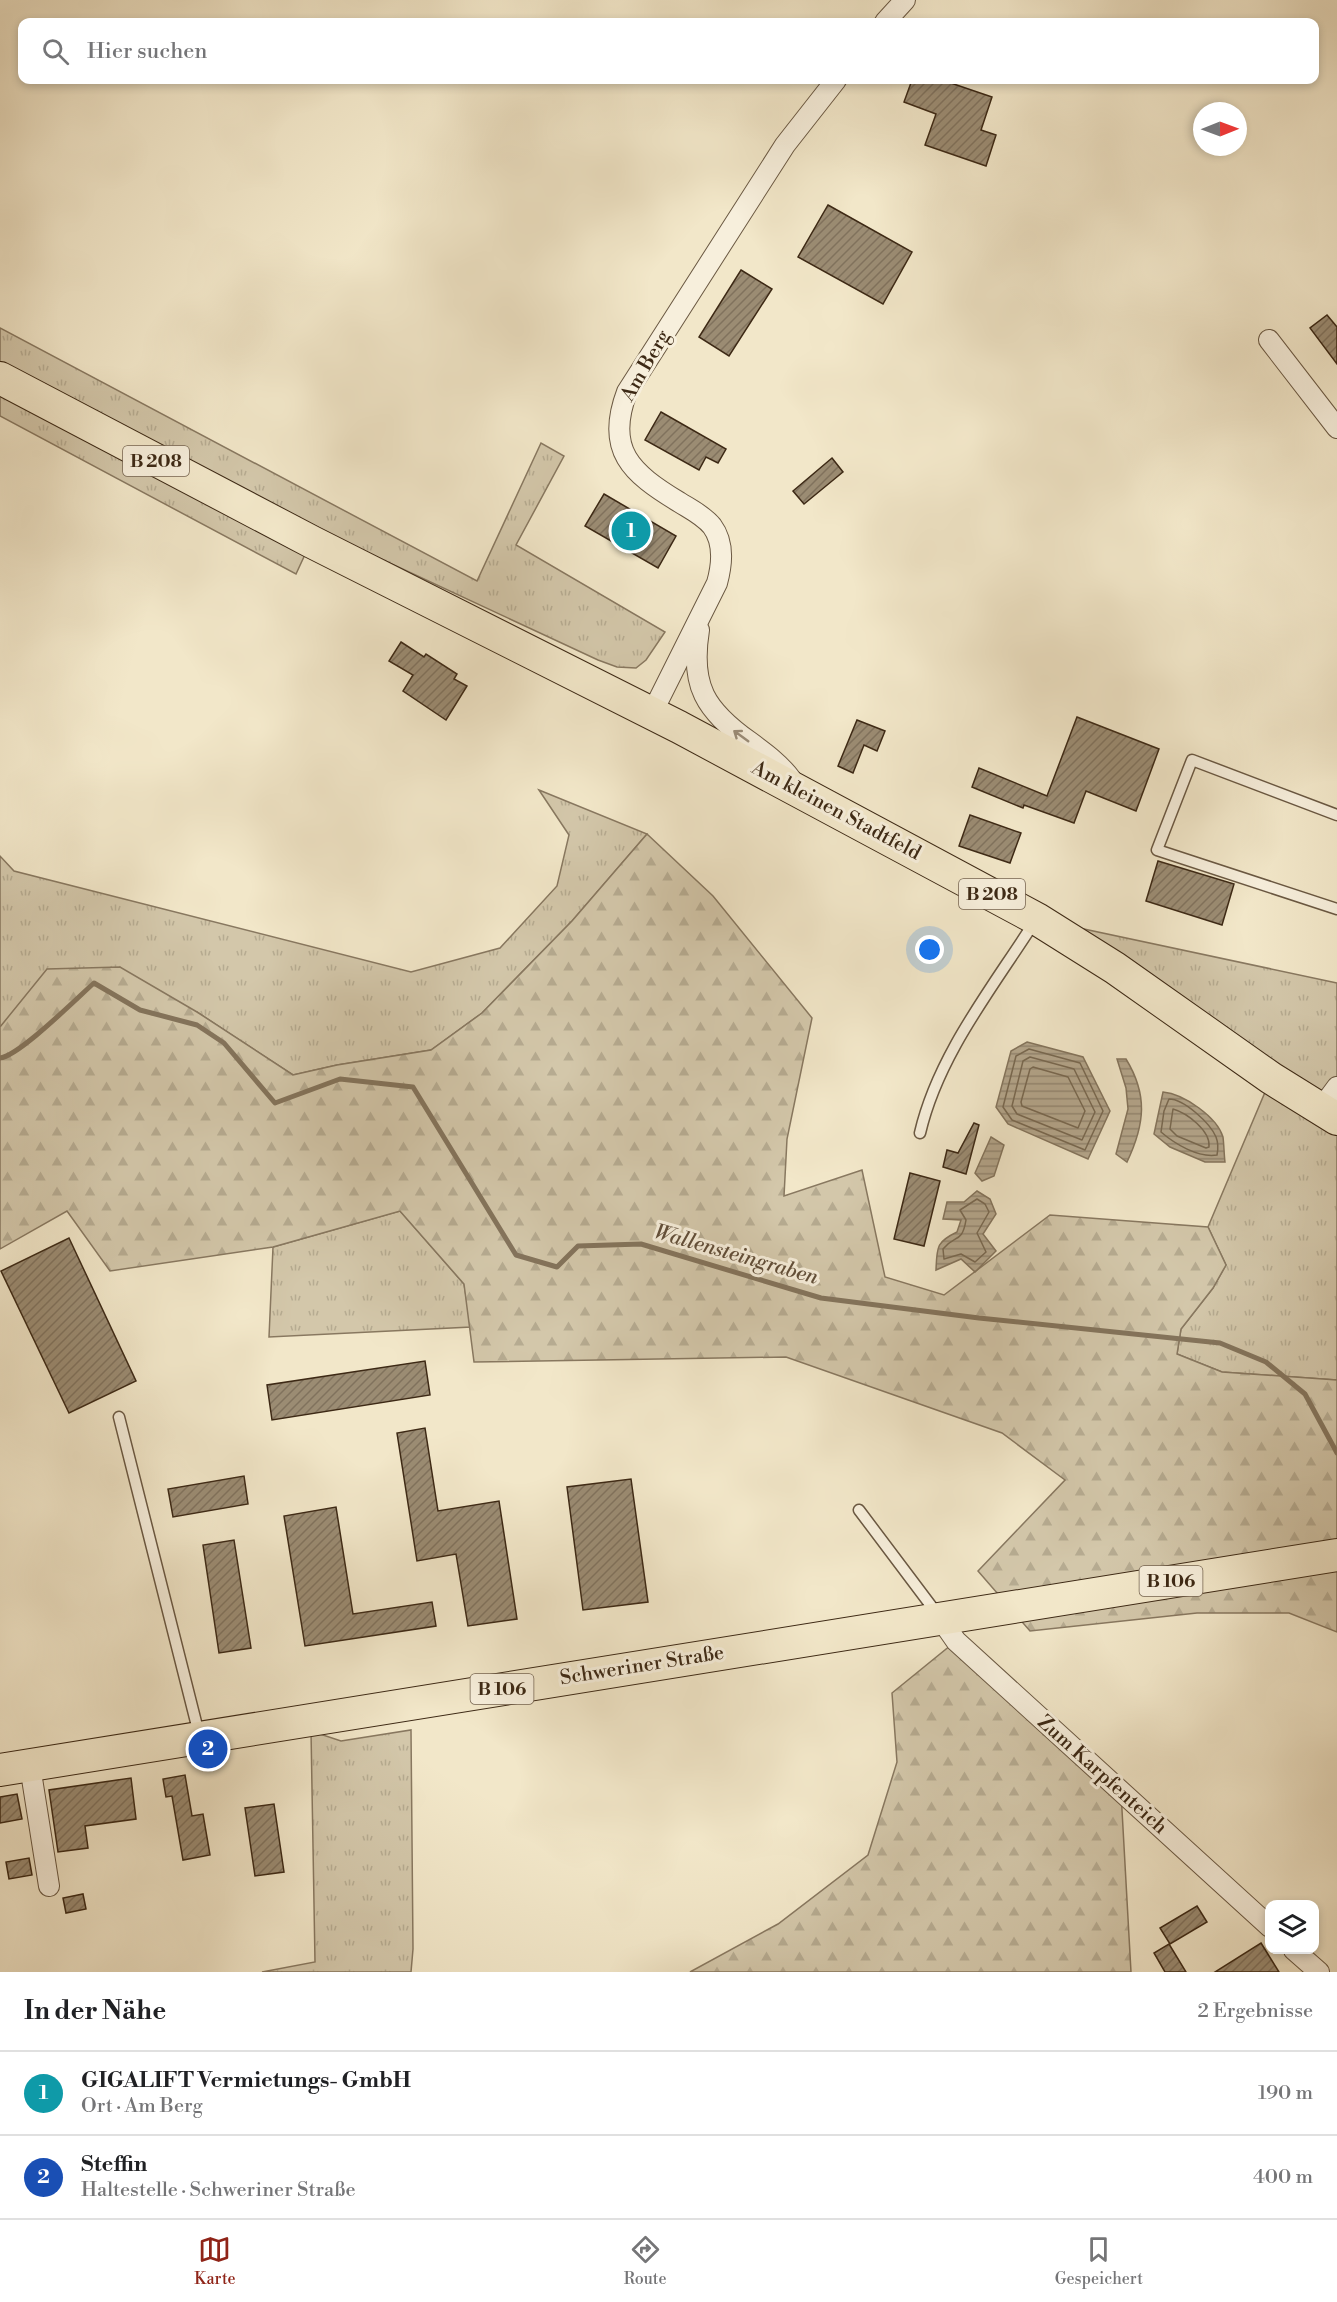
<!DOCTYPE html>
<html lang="de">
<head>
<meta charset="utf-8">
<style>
	:root { --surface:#fff; --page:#f2f2f2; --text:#202124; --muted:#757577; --line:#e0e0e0; --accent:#8f2418 }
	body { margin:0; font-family:"Libre Bodoni",serif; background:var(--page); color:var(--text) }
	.controls { position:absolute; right:18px; bottom:18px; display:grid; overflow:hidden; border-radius:12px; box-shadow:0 3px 9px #0003 }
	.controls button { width:54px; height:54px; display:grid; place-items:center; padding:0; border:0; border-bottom:2px solid var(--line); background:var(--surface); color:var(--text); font:30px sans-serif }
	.compass { position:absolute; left:1193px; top:102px; width:54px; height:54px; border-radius:50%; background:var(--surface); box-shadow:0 3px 9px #0003; rotate:89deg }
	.you { position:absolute; left:930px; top:950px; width:21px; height:21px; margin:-15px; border:4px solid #fff; border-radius:50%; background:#1a73e8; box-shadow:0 0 0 9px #1a73e833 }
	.badge { display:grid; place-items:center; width:39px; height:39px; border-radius:50%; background:var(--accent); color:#fff; font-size:20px; font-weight:700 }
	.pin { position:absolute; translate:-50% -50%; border:3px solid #fff; box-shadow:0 2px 6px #0006 }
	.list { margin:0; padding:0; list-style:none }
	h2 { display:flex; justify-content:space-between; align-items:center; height:78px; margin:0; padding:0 24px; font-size:26px }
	h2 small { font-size:20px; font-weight:400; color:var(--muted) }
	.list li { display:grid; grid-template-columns:39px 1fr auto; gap:18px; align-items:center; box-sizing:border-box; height:84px; padding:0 24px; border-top:2px solid var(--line) }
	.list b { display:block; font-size:22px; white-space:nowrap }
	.list p { margin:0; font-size:20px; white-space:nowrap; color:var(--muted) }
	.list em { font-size:20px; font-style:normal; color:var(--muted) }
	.icon { flex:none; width:33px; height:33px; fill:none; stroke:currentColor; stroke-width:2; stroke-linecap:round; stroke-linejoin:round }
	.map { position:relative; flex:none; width:1337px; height:1972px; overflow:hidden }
	.search { position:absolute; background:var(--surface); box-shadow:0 3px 9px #0003; left:18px; right:18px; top:18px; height:66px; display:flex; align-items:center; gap:15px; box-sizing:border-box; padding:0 21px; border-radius:12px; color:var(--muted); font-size:22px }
	.sheet { height:246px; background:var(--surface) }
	nav { display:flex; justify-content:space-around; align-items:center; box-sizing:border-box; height:84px; border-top:2px solid var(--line); background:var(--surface); font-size:16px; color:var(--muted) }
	nav a { display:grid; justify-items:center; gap:3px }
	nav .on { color:var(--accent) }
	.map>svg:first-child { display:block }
</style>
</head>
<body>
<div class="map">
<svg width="1337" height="1972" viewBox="0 0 1337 1972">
	<defs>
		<pattern id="grass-tufts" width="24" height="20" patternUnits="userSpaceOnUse" patternTransform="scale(1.5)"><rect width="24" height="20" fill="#d3c7aa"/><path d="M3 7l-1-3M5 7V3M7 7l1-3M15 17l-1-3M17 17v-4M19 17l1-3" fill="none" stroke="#b6ab91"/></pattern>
		<pattern id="forest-firs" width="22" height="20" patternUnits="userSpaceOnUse" patternTransform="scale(1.5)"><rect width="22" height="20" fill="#d3c7aa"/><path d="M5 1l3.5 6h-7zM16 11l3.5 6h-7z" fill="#b6ab91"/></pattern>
		<pattern id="water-rules" width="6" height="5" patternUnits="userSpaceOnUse" patternTransform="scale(1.5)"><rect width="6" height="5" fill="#b4a68c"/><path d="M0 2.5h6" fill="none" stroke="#948771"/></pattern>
		<pattern id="building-hatch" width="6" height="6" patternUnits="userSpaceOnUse" patternTransform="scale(1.5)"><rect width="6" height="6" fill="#9b8c73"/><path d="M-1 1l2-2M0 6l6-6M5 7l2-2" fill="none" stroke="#80725d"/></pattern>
	</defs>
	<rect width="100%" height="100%" fill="#f2e7c9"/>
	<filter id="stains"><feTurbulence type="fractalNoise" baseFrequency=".00333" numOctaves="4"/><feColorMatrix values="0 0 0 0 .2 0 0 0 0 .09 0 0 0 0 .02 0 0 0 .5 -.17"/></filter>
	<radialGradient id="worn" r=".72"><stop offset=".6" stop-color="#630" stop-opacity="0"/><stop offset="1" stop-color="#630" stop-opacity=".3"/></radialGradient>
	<g fill="url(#grass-tufts)" stroke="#887860" stroke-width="1.5">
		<polygon points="0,328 477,581 541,443 564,456 516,545 665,632 646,660 636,668 617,667 598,660 364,551 0,364"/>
		<polygon points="0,382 308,548 296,574 0,416"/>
		<polygon points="539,790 647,834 572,921 482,1013 431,1050 337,1065 293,1075 197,1012 0,1027 0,856 14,871 411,972 500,948 557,886 569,835"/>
		<polygon points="1037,919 1337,983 1337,1380 1222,1372 1177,1354 1181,1329 1213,1288 1226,1265 1208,1227 1271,1078"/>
		<polygon points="400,1211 464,1284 471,1327 269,1337 273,1247"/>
		<polygon points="411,1730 413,1949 411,1972 262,1972 315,1962 311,1731 341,1741"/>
	</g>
	<g fill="url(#forest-firs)" stroke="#887860" stroke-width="1.5">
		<polygon points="647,834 713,896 812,1018 787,1139 784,1196 862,1170 885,1277 944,1295 1050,1215 1208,1227 1226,1265 1213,1288 1181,1329 1177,1354 1222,1372 1337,1380 1337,1632 1289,1613 1197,1613 1030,1631 978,1571 1065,1480 1002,1433 786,1357 474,1362 464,1284 400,1211 273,1247 110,1271 67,1211 0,1249 0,1027 47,969 120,967 197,1012 293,1075 337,1065 431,1050 482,1013 572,921"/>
		<polygon points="956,1641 1121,1792 1131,1972 690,1972 778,1924 868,1855 897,1762 892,1693"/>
	</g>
	<g fill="url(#water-rules)" stroke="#84745c" stroke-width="1.5">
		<polygon points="1027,1042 1083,1057 1110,1111 1088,1159 1008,1124 996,1107 1011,1051"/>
		<path d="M1117,1059h9c22,36 19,65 1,103l-11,-8 12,-45 -2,-21z"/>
		<path d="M1163,1092c21,2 54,25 60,45 1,8 1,17 2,25h-20l-35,-15 -16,-13z"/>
		<polygon points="991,1137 1004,1145 994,1176 982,1181 975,1173"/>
		<path d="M977,1191l13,8 6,15 -13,20 13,17 -21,21 -14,-13 -25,11c1,-23 0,-28 21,-38l4,-12 -18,-1 4,-17h17z"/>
	</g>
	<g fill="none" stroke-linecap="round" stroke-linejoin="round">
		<g stroke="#786850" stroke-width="1.5">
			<polygon points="1029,1049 1080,1063 1103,1111 1085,1150 1012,1120 1003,1107 1016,1056"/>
			<polygon points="1030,1057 1074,1069 1095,1112 1082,1140 1017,1114 1012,1106 1023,1061"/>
			<polygon points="1033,1067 1068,1077 1085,1111 1078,1128 1022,1106 1021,1102 1030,1069"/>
			<path d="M1169,1099c15,0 41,24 47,38 2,5 2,13 1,18 -19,3 -42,-11 -56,-23l3,-21z"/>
			<path d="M1173,1109c14,4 38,22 36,38l-3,1 -29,-12 -7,-7z"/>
			<path d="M977,1199l8,5 4,8 -12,21 9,19 -11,10 -14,-8 -17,5 -1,-10c12,-15 19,-5 23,-29l-6,-10z"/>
		</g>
		<path stroke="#84745c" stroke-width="5" d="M0,1058c19,-2 77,-60 94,-75l46,27 57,15 27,18 51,60 65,-24 73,8 103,168 41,12 21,-21 63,-2 180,54 158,20 241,25 46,19 39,32 32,59"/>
	</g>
	<g fill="url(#building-hatch)" stroke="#3d2915" stroke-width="1.5">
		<polygon points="912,80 942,80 992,97 981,130 996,135 986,166 925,145 936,114 904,102"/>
		<polygon points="828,205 912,252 883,304 798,257"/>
		<polygon points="741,270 772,289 729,356 699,337"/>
		<polygon points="1327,315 1337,327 1337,364 1310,328"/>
		<polygon points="661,412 726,449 718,463 706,457 699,470 645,440"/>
		<polygon points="832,458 843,472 804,504 793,491"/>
		<polygon points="604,494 676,536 658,568 585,526"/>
		<polygon points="401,642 424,657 426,654 457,674 454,679 467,686 446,720 403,691 413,675 389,661"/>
		<polygon points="1077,717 1159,749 1136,811 1086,791 1074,823 1024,805 1023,808 972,787 979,768 1047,796"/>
		<polygon points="857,720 885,731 877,751 864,745 853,773 838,766"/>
		<polygon points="970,815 1021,833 1010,863 959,846"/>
		<polygon points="1158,861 1234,884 1222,925 1146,901"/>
		<polygon points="974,1123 979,1125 966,1174 943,1167 947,1150 958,1153"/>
		<polygon points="910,1173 940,1181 924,1246 894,1239"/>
		<polygon points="69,1238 136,1381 69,1413 1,1271"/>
		<polygon points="425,1361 430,1395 272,1420 267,1385"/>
		<polygon points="425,1428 438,1511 499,1501 517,1619 468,1626 456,1554 417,1561 397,1433"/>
		<polygon points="244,1476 248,1504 173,1517 168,1489"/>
		<polygon points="631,1479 648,1602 583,1610 567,1487"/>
		<polygon points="336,1507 353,1614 432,1602 436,1626 305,1646 284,1516"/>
		<polygon points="234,1540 251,1648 219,1653 203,1545"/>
		<polygon points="185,1775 192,1816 203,1814 210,1855 183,1860 172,1796 166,1797 163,1779"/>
		<polygon points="131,1778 136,1819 85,1826 88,1848 58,1852 49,1790"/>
		<polygon points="17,1794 22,1819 0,1823 0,1797"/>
		<polygon points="274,1804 284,1872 255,1876 245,1808"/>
		<polygon points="29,1858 32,1875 9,1879 6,1862"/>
		<polygon points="83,1894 86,1909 66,1913 63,1898"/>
		<polygon points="1197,1906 1207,1922 1170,1944 1160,1928"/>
		<polygon points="1261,1943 1279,1972 1215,1972"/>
		<polygon points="1169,1944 1186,1972 1165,1972 1154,1953"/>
	</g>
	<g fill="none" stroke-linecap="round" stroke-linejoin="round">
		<g stroke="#6a5842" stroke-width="13">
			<g id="lane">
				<polyline points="1337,815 1192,760 1157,850 1337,909"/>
				<path d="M920,1133c18,-78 73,-146 115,-212"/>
				<polyline points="119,1417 199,1734"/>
				<polyline points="859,1510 938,1615"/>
			</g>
		</g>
		<g stroke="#6a5842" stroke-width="22">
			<g id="street">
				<polyline points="885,22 905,0"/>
				<polyline points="1269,340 1337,428"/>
				<path d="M699,630c-9,56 6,80 51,112 15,11 30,22 41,37"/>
				<path d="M652,713l65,-130c5,-18 7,-41 -5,-57 -9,-11 -22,-17 -33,-24 -48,-29 -74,-52 -52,-110l158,-247 51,-65"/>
				<polyline points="1320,1110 1337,1087"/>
				<polyline points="940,1618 956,1641 1270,1927"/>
				<polyline points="30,1766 49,1886"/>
				<polyline points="1294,1950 1319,1972"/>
			</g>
		</g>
		<g stroke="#3d2915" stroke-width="34">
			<g id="primary">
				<polyline points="0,378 312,542 679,727 1037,919 1115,968 1271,1078 1337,1119"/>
				<polyline points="0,1770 1337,1555"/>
			</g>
		</g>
		<use href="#lane" stroke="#f7efdc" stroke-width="10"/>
		<use href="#street" stroke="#f7efdc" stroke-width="20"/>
		<use href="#primary" stroke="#f2e7c9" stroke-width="32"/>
	</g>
	<defs><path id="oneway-shaft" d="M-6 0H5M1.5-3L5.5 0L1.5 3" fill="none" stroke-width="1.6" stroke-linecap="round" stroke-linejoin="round" transform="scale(1.5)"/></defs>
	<use stroke="#9a8c78" href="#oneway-shaft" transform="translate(741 736) rotate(-144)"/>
	<g text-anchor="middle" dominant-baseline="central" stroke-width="6" stroke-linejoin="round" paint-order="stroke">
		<g fill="#f7efdc" stroke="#756451" stroke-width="1.5">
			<rect x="123" y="446" width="66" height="30" rx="4.5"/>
			<rect x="959" y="879" width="66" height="30" rx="4.5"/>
			<rect x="1139.5" y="1566" width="63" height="30" rx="4.5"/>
			<rect x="470.5" y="1674" width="63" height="30" rx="4.5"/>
		</g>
		<g font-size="18" font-weight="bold" fill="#3d2915">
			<text x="156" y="461">B 208</text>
			<text x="992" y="894">B 208</text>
			<text x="1171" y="1581">B 106</text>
			<text x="502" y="1689">B 106</text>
		</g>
		<g font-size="20" fill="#3d2915" stroke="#f7efdc">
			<text transform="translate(646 366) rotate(-60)">Am Berg</text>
			<text transform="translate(836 811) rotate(28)">Am kleinen Stadtfeld</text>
			<text transform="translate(642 1666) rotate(-9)">Schweriner Straße</text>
			<text transform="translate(1102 1775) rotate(42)">Zum Karpfenteich</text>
		</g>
		<g font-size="21" font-style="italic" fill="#614e39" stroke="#f7efdc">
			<text transform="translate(736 1255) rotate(16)">Wallensteingraben</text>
		</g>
	</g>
	<rect width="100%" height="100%" filter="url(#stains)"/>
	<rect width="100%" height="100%" fill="url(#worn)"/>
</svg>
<div class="controls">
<button><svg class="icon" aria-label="layers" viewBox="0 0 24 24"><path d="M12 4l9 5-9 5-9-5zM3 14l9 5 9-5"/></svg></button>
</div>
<svg class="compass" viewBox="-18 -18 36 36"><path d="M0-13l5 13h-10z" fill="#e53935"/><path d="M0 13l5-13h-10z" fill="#757577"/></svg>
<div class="you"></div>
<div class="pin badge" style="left:631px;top:531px;background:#0f9aa8">1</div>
<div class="pin badge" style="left:208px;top:1749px;background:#1a4fb4">2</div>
<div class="search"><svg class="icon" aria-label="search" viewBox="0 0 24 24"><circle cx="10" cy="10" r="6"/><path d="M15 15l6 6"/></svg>Hier suchen</div>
</div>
<section class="sheet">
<h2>In der Nähe<small>2 Ergebnisse</small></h2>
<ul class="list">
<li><span class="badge" style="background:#0f9aa8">1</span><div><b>GIGALIFT Vermietungs- GmbH</b><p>Ort · Am Berg</p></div><em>190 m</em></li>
<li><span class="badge" style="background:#1a4fb4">2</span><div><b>Steffin</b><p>Haltestelle · Schweriner Straße</p></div><em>400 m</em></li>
</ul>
</section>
<nav>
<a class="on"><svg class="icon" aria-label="map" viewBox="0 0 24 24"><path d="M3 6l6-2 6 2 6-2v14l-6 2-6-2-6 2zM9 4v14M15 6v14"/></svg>Karte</a>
<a><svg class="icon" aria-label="directions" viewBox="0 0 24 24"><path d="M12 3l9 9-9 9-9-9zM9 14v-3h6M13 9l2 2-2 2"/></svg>Route</a>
<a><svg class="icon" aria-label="saved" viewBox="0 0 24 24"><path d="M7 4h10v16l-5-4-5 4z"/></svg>Gespeichert</a>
</nav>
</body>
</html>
